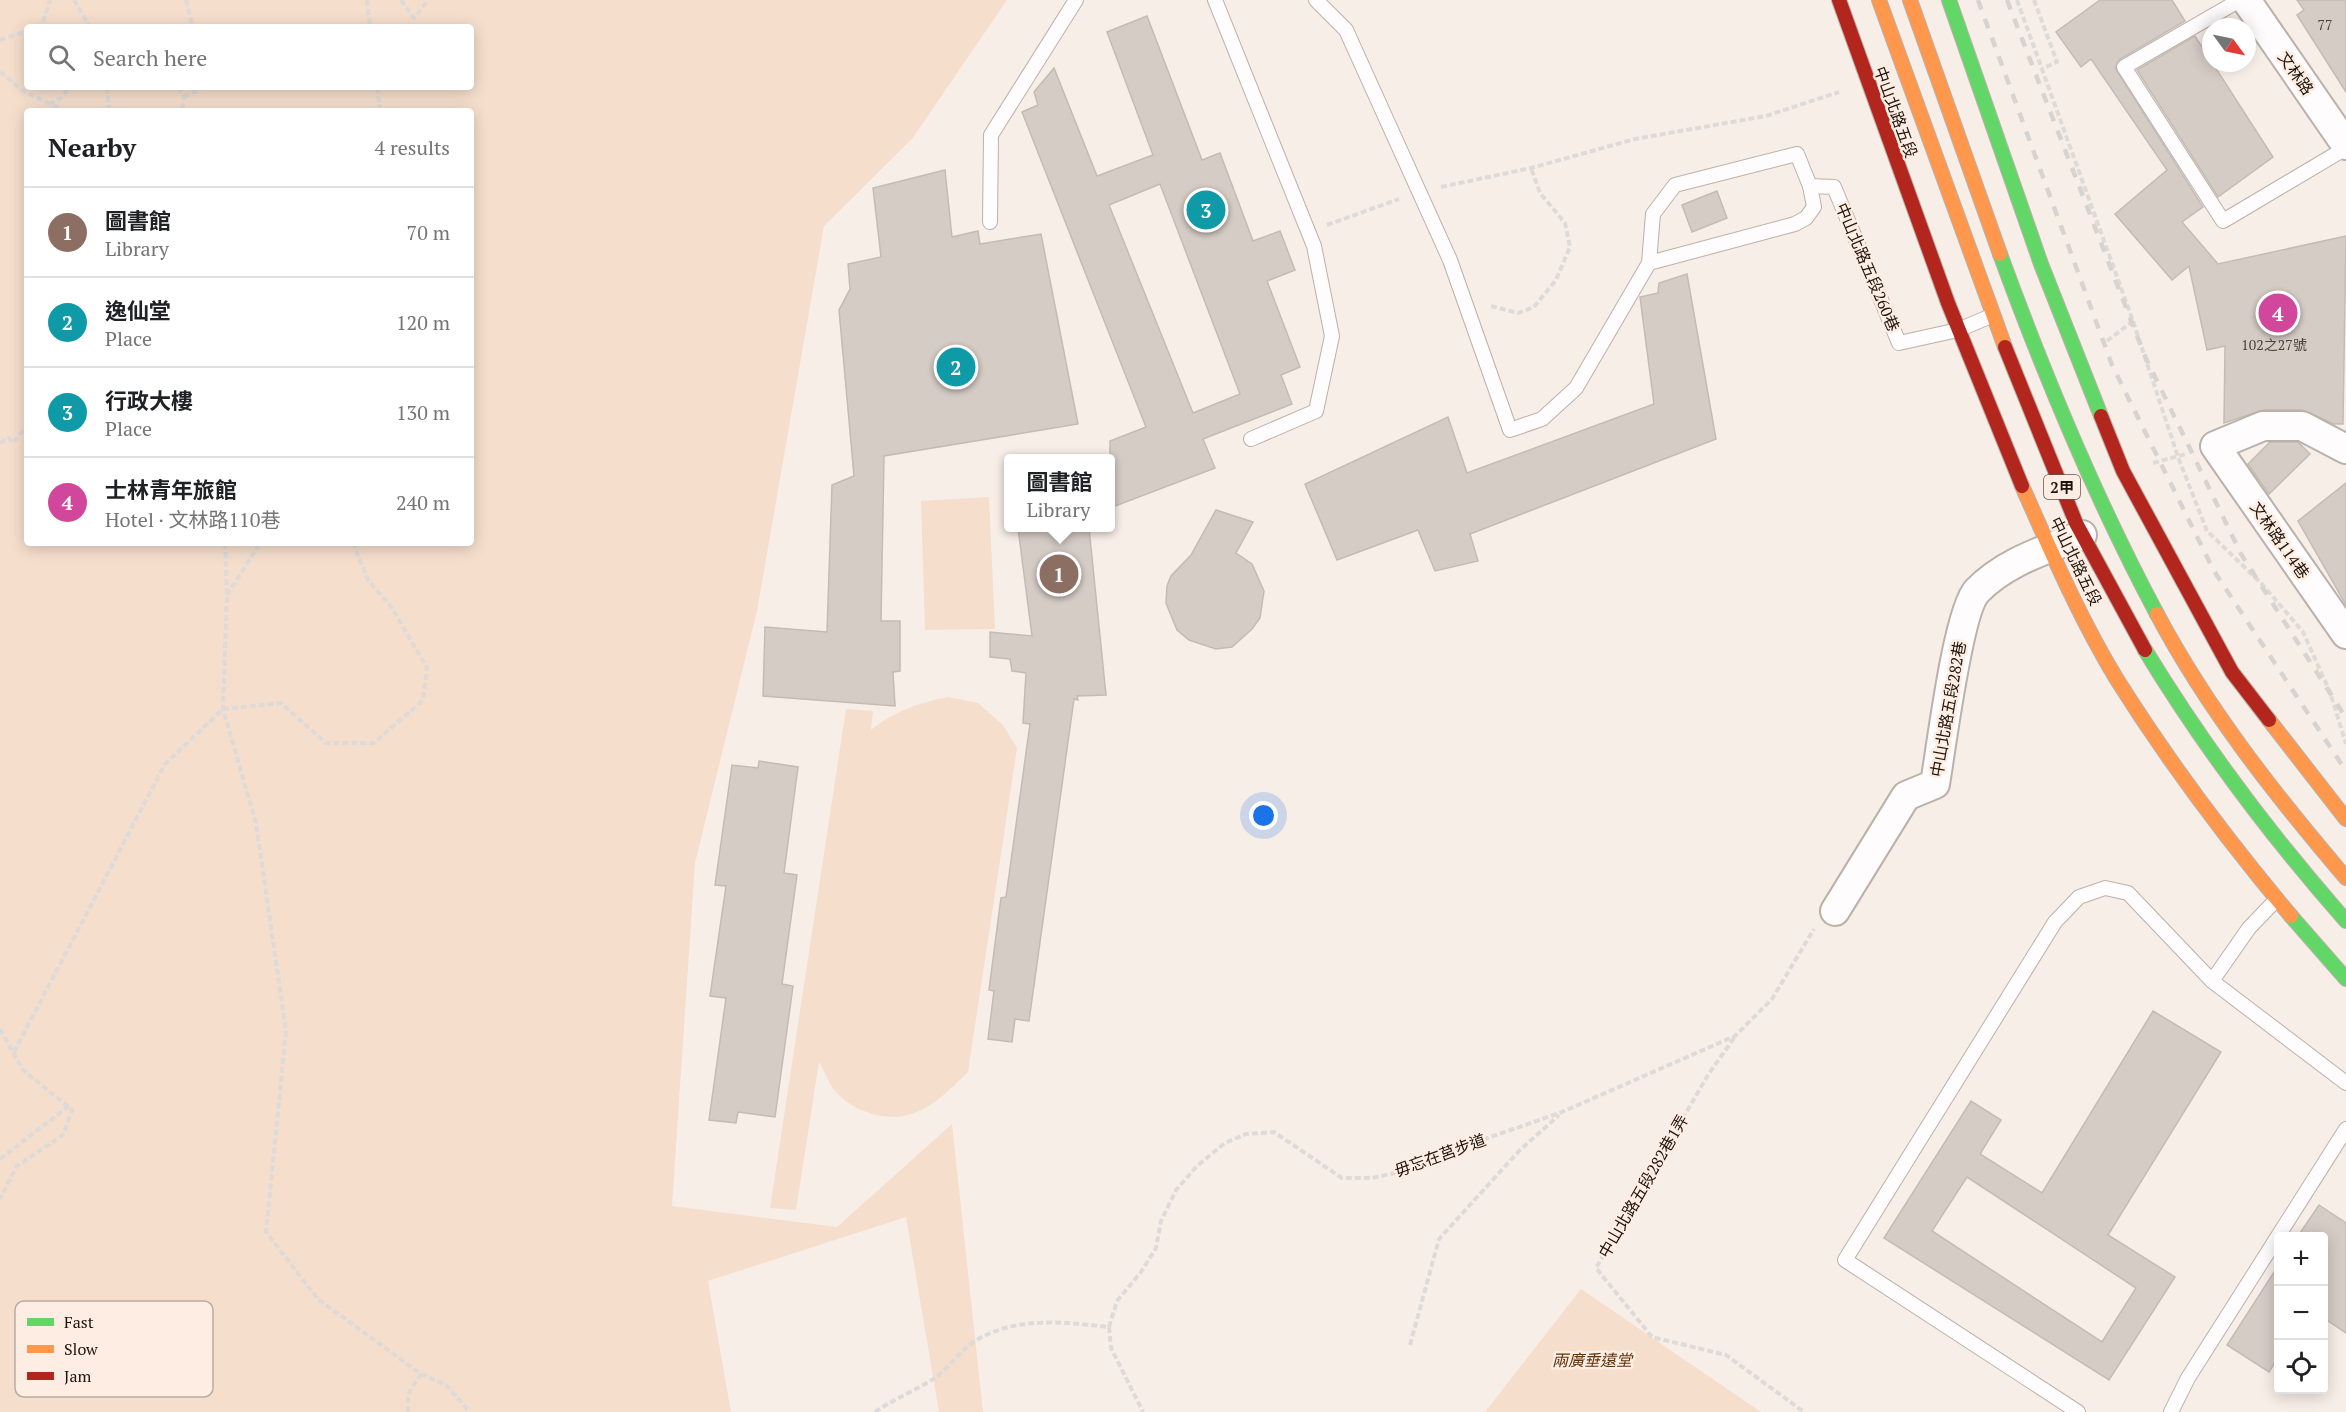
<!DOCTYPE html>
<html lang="en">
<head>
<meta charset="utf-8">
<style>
	:root { --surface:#fff; --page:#f2f2f2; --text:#202124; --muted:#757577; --line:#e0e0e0; --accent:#6a615a }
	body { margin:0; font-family:"PT Serif","Noto Sans TC",serif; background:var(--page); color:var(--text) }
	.controls { position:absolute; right:18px; bottom:18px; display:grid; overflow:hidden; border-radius:6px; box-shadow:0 3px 15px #0003 }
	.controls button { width:54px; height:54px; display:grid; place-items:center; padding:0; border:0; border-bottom:2px solid var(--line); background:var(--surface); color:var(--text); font:30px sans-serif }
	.compass { position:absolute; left:2202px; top:18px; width:54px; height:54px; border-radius:50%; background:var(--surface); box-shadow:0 3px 15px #0003; rotate:123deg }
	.you { position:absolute; left:1264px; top:816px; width:21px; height:21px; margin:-15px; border:4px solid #fff; border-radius:50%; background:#1a73e8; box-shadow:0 0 0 9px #1a73e833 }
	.badge { display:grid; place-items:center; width:39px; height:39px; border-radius:50%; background:var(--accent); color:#fff; font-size:20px; font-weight:700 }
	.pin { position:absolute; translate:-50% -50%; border:3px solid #fff; box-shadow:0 2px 6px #0006 }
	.popup { position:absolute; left:1004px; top:454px; width:111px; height:78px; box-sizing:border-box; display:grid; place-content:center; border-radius:6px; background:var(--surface); filter:drop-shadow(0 2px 4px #0005); font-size:20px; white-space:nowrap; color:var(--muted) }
	.popup b { font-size:22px; color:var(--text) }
	.popup::after { content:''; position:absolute; left:50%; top:100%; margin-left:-12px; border:12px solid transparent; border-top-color:var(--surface) }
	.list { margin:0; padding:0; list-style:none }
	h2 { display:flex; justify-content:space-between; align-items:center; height:78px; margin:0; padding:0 24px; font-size:26px }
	h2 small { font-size:20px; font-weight:400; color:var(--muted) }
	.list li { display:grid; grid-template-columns:39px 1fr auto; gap:18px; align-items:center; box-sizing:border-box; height:90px; padding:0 24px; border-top:2px solid var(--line) }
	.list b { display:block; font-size:22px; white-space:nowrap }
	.list p { margin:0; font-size:20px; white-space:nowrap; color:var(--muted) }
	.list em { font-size:20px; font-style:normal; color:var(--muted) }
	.icon { flex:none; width:33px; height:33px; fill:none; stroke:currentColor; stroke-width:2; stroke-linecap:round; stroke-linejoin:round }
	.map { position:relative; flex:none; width:2346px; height:1412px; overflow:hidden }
	.search { position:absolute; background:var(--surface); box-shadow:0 3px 15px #0003; left:24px; top:24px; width:450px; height:66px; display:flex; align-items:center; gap:15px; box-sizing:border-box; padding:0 21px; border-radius:6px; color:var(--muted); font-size:22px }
	.panel { position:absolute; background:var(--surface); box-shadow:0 3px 15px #0003; left:24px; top:108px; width:450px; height:438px; border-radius:6px }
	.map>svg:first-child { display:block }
</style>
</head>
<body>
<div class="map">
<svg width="2346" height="1412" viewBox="0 0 2346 1412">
	<rect width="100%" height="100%" fill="#f8eee8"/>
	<g fill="#f5decc" fill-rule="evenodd">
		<path d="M0,0h1007l-95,139 -88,87 -67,385 -62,252 -23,343 165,21 115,-103 31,288h-44l-33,-195 -198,64 23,131h-731zM27,27h444v60h-444zM27,111h444v432h-444z"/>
		<polygon points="989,497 995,629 925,630 921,501"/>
		<path d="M948,697l30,6 25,22 14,23 -49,324c-31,31 -58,57 -104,39 -11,-4 -25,-13 -32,-24 -5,-8 -8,-18 -13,-25l-23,148 -26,-2 76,-499 27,2 -2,19c24,-19 47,-27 77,-33z"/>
		<polygon points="1581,1289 1761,1412 1485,1412"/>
	</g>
	<g fill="#d6ccc6" stroke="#c5bbb5" stroke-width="1.5" fill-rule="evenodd">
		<polygon points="2100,0 2172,0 2185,21 2120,59 2115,68 2203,207 2182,222 2218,264 2346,236 2343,424 2334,424 2302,410 2263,410 2224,423 2225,346 2207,350 2189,266 2172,280 2115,214 2167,170 2091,59 2081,67 2056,32"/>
		<polygon points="2297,0 2346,0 2346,92 2297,15 2304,10"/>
		<path d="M1147,16l55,144 18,-7 33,88 27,-10 15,39 -28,11 33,86 -19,8 11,29 -89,35 12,29 -105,40v-67l36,-14 -124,-315 16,-7 -4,-13 20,-24 43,108 56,-21 -46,-123zM1160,184l80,210 -47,19 -84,-208z"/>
		<polygon points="2195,36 2273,157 2218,197 2137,70"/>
		<polygon points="945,170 952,237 978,231 980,244 1041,234 1078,424 884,456 881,621 900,621 900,671 893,672 895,706 763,696 765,627 827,632 832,485 854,476 839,310 850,289 848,264 881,257 873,188"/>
		<polygon points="1717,191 1727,218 1692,232 1682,205"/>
		<polygon points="1687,274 1716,439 1470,534 1478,561 1435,571 1418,530 1337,560 1305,484 1448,417 1467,473 1654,404 1640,297 1658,293 1659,283"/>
		<polygon points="2270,442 2298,442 2310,454 2269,494 2248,464"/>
		<polygon points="2346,483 2346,605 2298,521"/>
		<polygon points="1216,510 1253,522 1236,553 1252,564 1264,591 1260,618 1252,629 1232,647 1216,649 1189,640 1177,630 1166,603 1167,586 1171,576 1191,555"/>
		<polygon points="1018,528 1089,528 1106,695 1077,696 1078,700 1074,699 1029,1021 1015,1019 1012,1042 988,1039 994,991 989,990 1001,898 1006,897 1030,724 1023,723 1026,673 1012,671 1010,659 990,657 990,632 1032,636"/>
		<polygon points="759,761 798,767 784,873 797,875 782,984 793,986 775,1117 738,1112 736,1123 709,1120 726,998 710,996 726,886 715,885 732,765 758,768"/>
		<path d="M2153,1011l68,41 -113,183 67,42 -66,103 -225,-142 87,-137 30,19 -21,34 62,39zM1967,1177l169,111 -34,54 -170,-111z"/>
		<polygon points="2319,1205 2346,1223 2346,1333 2324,1318 2324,1236 2298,1236"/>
		<polygon points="2278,1266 2278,1358 2269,1372 2227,1345"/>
	</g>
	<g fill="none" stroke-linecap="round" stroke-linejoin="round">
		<g stroke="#bab1ab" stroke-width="16">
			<g id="lane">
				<polyline points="1215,0 1314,246 1332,336 1316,411 1251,439"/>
				<polyline points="1316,0 1346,30 1450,260 1510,430 1542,419 1576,388 1649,263 1653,214 1675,185 1797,154 1810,186 1834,187 1899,343 1958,330 1991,316"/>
				<polyline points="2240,0 2124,67 2223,221 2346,148"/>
				<polyline points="990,222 991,135 1076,0"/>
				<polyline points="1649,263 1795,224 1806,218 1814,207 1810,186"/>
				<polyline points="2212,981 2249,928 2276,900"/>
				<polyline points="2078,1412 1845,1260 2055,922 2079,897 2105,888 2128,893 2212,981 2346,1083"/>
				<polyline points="2171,1412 2188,1378 2346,1129"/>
			</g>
		</g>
		<g stroke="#bab1ab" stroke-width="32">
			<g id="street">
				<polyline points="2246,0 2346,145"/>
				<polyline points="2346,449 2302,426 2263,426 2215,446 2346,634"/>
				<path d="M1835,911l71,-115 29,-12c6,-35 23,-173 42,-193 28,-29 68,-41 105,-56"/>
			</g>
		</g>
		<g stroke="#bab1ab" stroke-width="16">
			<g id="fast">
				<polyline points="1949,0 2041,264 2101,416"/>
				<path d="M2000,254c45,123 95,244 157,360"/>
				<path d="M2145,650c59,97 126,186 201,271"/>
				<polyline points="2291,916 2346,979"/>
			</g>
		</g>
		<g stroke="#bab1ab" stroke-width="16">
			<g id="slow">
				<polyline points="1879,0 2005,347"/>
				<polyline points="1910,0 2000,254"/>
				<path d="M2022,486c29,65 57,131 94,192 52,83 112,163 175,238"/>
				<path d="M2157,614c51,96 119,182 189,264"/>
				<polyline points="2269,720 2346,819"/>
			</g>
		</g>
		<g stroke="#bab1ab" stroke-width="16">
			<g id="jam">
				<polyline points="1839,0 1948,303 2022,486"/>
				<polyline points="2005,347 2076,523 2145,650"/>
				<polyline points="2101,416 2123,471 2232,672 2269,720"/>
			</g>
		</g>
		<g stroke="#dddad8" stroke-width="4" stroke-dasharray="6 3" stroke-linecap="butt">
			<polyline points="74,0 90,27"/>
			<polyline points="186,0 193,27"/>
			<polyline points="367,0 370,27"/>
			<polyline points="401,0 414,18 428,0"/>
			<polyline points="2017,0 2133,321 2178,457 2207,531 2263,585 2303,632 2330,692 2346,744"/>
			<polyline points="2034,0 2057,62 2042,69"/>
			<polyline points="37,27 42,25 50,0"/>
			<polyline points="0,40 27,31"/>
			<polyline points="0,72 23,91 65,111"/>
			<polyline points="107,87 109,111"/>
			<polyline points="178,87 184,97 182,111"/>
			<polyline points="377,87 380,111"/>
			<polyline points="184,97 205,87"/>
			<polyline points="49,104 61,98 70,87"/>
			<polyline points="1441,187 1531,168 1635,139 1766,116 1839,92"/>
			<polyline points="1327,225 1399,199"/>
			<polyline points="1491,306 1518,313 1534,307 1556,280 1570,247 1565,223 1540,193 1531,168"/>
			<polyline points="2107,341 2133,321"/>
			<polyline points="471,381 471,383"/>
			<polyline points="0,443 9,438 13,443 27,425"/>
			<polyline points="2153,463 2186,454"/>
			<polyline points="225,543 227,595 223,709 256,823 286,1031 266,1232 318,1299 421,1374 446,1385 470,1412"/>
			<polyline points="227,595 260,543"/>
			<polyline points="0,1029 23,1070 72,1110 63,1135 17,1166 0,1199"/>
			<polyline points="1734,1038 1708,1075 1596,1268 1652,1337 1726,1355 1804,1412"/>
			<polyline points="14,1052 165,764 223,709 281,703 326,743 374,743 423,700 427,668 392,608 368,580 353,543"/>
			<polyline points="0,1159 69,1106"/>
			<polyline points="1109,1327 1111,1348 1143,1412"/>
			<polyline points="1410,1345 1439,1239 1519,1151 1559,1115"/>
			<polyline points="408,1412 408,1394 421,1374"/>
			<path d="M875,1412c19,-13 41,-22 60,-34 15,-11 25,-28 40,-37 40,-25 89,-19 134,-14l8,-26 24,-29 15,-24 5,-27 15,-31 21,-24 28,-23 21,-9 28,-2 68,46h30l32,-7 38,-17 120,-42 173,-76 37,-37 42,-70"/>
		</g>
		<use href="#lane" stroke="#fefcfc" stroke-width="14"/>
		<use href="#street" stroke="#fefcfc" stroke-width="28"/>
		<use href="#fast" stroke="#63d668" stroke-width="14"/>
		<use href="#slow" stroke="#ff974d" stroke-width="14"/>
		<use href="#jam" stroke="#b3261e" stroke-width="14"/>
		<g stroke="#d6d3d1" stroke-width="4.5" stroke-dasharray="10 10" stroke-linecap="butt">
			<polyline points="1978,0 2112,365 2214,571 2346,771"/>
			<polyline points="2007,0 2144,354 2241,554 2346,718"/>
		</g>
	</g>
	<g text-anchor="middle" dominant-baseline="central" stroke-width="5" stroke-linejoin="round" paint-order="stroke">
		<g font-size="14" fill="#4c433c">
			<text x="2325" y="24">77</text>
			<text x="2274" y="344">102之27號</text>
		</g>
		<rect fill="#feede2" stroke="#61564e" stroke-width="1.5" x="2044" y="475" width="36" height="24" rx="4.5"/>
		<g font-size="15" font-weight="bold" fill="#1e150e">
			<text x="2062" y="487">2甲</text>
		</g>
		<g font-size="16" fill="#1e150e" stroke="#feede2">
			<text transform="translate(2296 73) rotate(55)">文林路</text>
			<text transform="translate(1896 112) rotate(70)">中山北路五段</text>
			<text transform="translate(1868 267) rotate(67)">中山北路五段260巷</text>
			<text transform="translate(2280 540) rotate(55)">文林路114巷</text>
			<text transform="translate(2076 561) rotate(64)">中山北路五段</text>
			<text transform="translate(1948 709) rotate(-80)">中山北路五段282巷</text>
			<text transform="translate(1440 1155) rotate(-20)">毋忘在莒步道</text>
			<text transform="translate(1643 1186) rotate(-60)">中山北路五段282巷1弄</text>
		</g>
		<g font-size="16" font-style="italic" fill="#5c330e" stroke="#feede2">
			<text x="1592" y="1360">兩廣垂遠堂</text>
		</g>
	</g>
	<rect x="15" y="1301" width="198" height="96" rx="9" fill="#feede2" stroke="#bbaca2" stroke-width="1.5"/>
	<rect x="27" y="1318" width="27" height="8" fill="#63d668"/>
	<rect x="27" y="1345" width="27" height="8" fill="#ff974d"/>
	<rect x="27" y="1372" width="27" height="8" fill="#b3261e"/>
	<g font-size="16" fill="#1e150e">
		<text x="64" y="1328">Fast</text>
		<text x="64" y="1355">Slow</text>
		<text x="64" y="1382">Jam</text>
	</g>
</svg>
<div class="controls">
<button>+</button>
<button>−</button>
<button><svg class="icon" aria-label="locate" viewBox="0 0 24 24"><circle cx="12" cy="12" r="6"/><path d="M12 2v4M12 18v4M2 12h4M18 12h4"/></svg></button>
</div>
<svg class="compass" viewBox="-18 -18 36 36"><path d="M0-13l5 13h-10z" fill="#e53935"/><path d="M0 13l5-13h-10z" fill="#757577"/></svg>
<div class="you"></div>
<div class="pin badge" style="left:1059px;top:574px;background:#8d6e63">1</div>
<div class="popup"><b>圖書館</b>Library</div>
<div class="pin badge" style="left:956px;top:367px;background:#0f9aa8">2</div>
<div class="pin badge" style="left:1206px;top:210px;background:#0f9aa8">3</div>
<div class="pin badge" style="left:2278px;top:313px;background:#d1479c">4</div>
<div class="search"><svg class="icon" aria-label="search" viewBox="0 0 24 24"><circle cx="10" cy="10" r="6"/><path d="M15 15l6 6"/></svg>Search here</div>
<section class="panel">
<h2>Nearby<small>4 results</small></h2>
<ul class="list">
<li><span class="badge" style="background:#8d6e63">1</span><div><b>圖書館</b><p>Library</p></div><em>70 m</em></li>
<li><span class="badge" style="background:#0f9aa8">2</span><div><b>逸仙堂</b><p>Place</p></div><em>120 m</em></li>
<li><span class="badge" style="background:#0f9aa8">3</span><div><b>行政大樓</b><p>Place</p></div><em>130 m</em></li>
<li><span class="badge" style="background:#d1479c">4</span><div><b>士林青年旅館</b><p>Hotel · 文林路110巷</p></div><em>240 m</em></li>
</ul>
</section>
</div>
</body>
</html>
